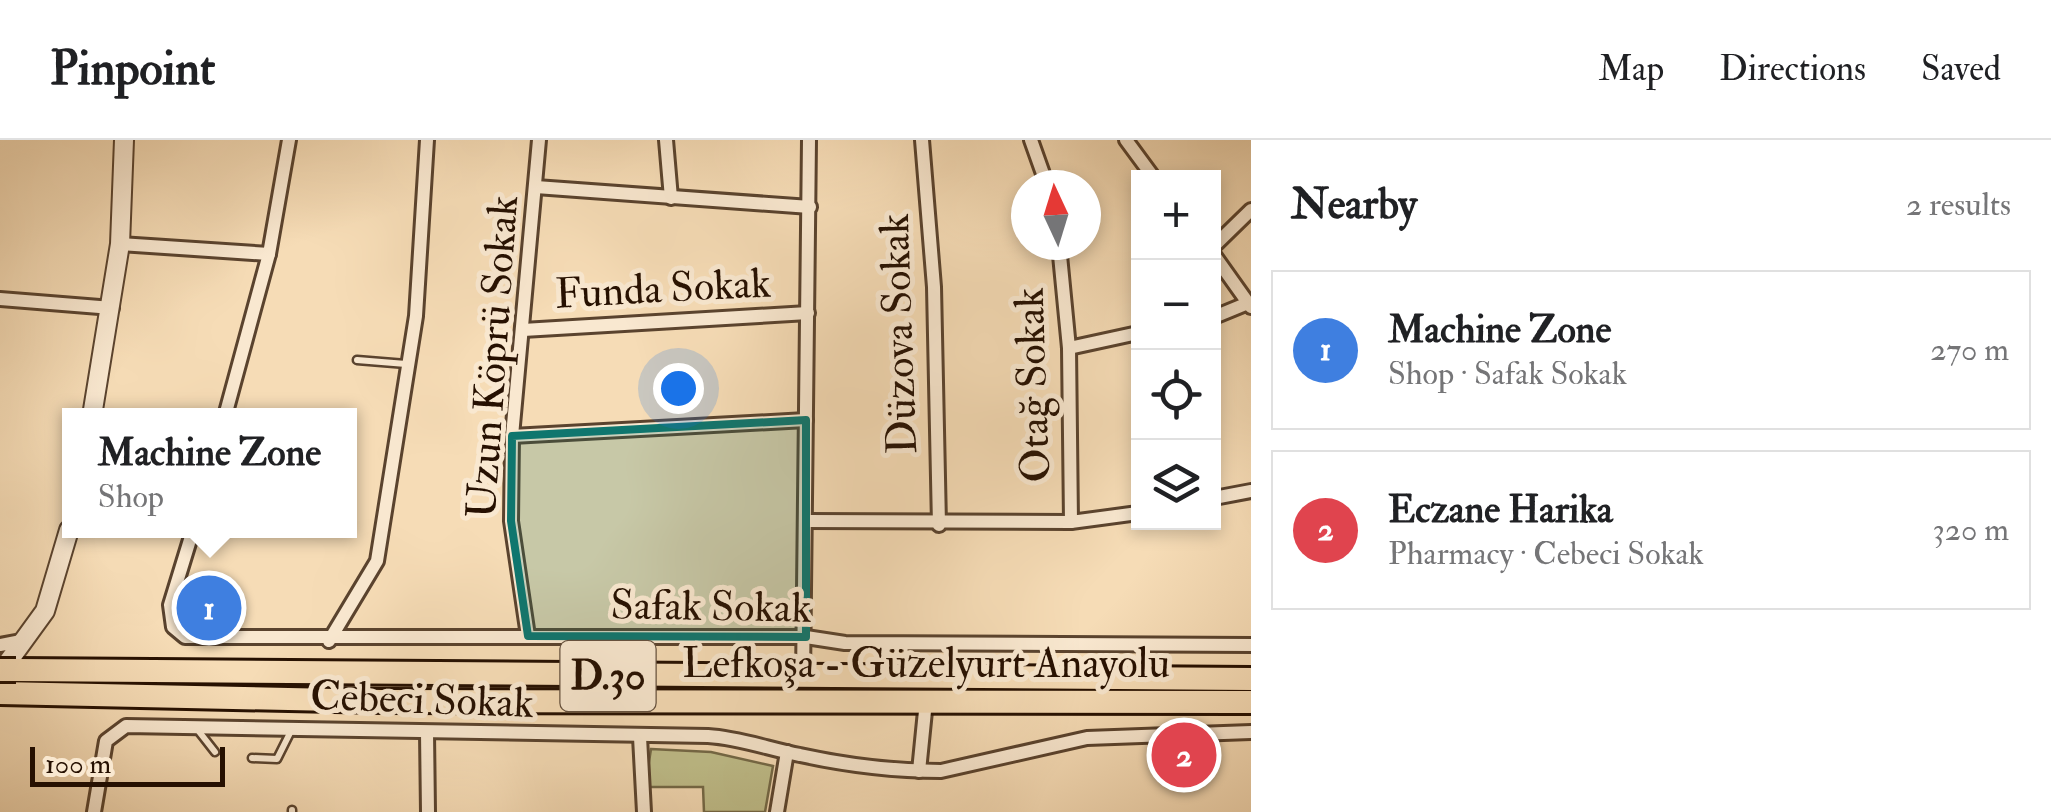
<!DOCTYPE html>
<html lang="en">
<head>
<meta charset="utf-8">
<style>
	:root { --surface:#fff; --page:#f6f6f6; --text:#202124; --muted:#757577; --line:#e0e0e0; --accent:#2563eb }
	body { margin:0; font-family:"IM FELL Double Pica",serif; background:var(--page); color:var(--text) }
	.controls { position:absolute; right:30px; top:30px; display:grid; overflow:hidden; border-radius:0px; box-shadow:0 5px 15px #0003 }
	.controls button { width:90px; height:90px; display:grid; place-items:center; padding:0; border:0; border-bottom:2px solid var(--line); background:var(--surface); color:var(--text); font:50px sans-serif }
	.compass { position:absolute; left:1011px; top:30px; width:90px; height:90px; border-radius:50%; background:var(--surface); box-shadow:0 5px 15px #0003; rotate:356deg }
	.scale { position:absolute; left:30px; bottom:25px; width:195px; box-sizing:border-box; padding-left:10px; border:5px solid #261001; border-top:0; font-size:28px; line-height:35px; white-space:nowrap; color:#261001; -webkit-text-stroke:8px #f9e8d0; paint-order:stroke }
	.you { position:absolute; left:678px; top:248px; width:35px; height:35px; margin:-25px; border:8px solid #fff; border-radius:50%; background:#1a73e8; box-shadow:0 0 0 15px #1a73e833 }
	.badge { display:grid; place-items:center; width:65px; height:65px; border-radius:50%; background:var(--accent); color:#fff; font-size:32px; font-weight:700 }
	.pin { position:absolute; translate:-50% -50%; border:5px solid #fff; box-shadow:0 2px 10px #0006 }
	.popup { position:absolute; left:62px; top:268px; width:295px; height:130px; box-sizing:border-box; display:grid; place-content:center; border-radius:0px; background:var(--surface); filter:drop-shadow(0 2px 8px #0005); font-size:32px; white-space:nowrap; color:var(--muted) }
	.popup b { font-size:38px; color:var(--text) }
	.popup::after { content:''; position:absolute; left:50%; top:100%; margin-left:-20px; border:20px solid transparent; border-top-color:var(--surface) }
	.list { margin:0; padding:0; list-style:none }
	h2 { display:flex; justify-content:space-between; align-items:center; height:130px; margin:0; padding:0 40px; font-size:42px }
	h2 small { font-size:32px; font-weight:400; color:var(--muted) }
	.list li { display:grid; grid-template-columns:65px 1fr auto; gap:30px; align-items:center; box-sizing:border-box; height:160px; margin:0 20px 20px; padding:0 20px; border:2px solid var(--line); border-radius:0px }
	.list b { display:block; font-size:38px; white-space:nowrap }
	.list p { margin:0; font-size:32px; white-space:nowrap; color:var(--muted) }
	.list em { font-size:32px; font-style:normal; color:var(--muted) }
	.icon { flex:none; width:55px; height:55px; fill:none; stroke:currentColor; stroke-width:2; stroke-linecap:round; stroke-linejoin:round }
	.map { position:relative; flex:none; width:1251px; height:672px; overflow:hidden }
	header { display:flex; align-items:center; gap:60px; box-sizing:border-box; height:140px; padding:0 50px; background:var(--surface); border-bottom:2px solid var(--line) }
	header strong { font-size:48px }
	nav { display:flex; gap:55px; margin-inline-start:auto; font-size:35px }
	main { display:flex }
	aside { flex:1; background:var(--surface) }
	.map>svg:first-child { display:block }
</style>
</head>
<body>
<header>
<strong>Pinpoint</strong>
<nav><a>Map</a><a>Directions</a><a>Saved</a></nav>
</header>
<main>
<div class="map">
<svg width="1251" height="672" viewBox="0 0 1251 672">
	<rect width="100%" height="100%" fill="#f6dcb6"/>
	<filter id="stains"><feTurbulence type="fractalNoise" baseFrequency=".002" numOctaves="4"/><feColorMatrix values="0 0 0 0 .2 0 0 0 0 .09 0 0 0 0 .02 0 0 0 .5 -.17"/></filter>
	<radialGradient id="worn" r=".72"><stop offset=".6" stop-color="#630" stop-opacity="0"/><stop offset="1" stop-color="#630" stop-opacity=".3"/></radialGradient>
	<polygon fill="#c0bf8b" stroke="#736846" stroke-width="2.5" points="651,609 711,612 773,626 765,672 704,672 703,647 645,647"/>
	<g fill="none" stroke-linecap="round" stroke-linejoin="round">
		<g stroke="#5a432e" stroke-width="11">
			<g id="service">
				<polyline points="357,220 406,224"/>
				<polyline points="197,589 215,612"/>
				<polyline points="252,618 277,619 292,589"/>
				<polyline points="292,670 292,672"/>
			</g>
		</g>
		<g stroke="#5a432e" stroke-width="18">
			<g id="minor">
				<polyline points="666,0 671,58"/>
				<polyline points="922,0 934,147 939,385"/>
				<polyline points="1031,0 1047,45"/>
				<polyline points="1126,0 1154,38"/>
				<polyline points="536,47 810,67"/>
				<polyline points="120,104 269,114"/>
				<polyline points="1059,105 1069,208 1071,382"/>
				<polyline points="1214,106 1251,70"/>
				<polyline points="1214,115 1251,167"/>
				<polyline points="0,159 112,168"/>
				<polyline points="1214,177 1248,163"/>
				<polyline points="523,190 808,173"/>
				<polyline points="1069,208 1138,193"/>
				<polyline points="225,276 269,114 289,0"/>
				<polyline points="512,296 806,280"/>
				<polyline points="1214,358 1251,351"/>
				<polyline points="806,381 1071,382 1138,373"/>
				<polyline points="193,390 170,465 173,487 185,497 806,497 845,503 1251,505"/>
				<polyline points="528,496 511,381 512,296 539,0"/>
				<polyline points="329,501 377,421 416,176 427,0"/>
				<polyline points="0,505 21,501"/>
				<polyline points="803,539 809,0"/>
				<polyline points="427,593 428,672"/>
				<polyline points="640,597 644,672"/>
				<polyline points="919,631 926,561"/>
				<path d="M94,672l12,-71 20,-15 582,10c32,2 61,13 92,19 46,10 94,16 141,16l146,-33 164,-6"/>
				<polyline points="777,672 787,612"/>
			</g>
		</g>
		<g stroke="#5a432e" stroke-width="22">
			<g id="tertiary">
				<polyline points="92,276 120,104 124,0"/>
				<polyline points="0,533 45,471 69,390"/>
			</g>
		</g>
		<g stroke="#261001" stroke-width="28">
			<g id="trunk">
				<polyline points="16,530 1251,539"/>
				<polyline points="0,553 381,561 1251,562"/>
			</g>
		</g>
		<use href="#service" stroke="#f9e8d0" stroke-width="6"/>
		<use href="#minor" stroke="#f9e8d0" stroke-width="12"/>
		<use href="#tertiary" stroke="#f9e8d0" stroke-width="18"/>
		<use href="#trunk" stroke="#f6dcb6" stroke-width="22"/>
		<g stroke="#261001" stroke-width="28" stroke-linecap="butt">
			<polyline id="trunk-bridge" points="0,530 16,530"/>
		</g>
		<use href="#trunk-bridge" stroke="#f6dcb6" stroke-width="22"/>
	</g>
	<path fill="#0f766e" fill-opacity="0.2" stroke="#0f766e" stroke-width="8" stroke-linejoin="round" d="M806,280v217l-278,-1 -17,-115 1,-85z"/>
	<g text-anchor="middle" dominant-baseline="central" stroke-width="10" stroke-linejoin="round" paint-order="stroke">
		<rect fill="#f9e8d0" stroke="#65513f" stroke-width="2.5" x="560.5" y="501" width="95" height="70" rx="8"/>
		<g font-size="40" font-weight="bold" fill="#261001">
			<text x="608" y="536">D.30</text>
		</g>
		<g font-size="42" fill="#261001" stroke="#f9e8d0">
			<text transform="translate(663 149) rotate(-3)">Funda Sokak</text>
			<text transform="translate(899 194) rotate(-92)">Düzova Sokak</text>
			<text transform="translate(493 217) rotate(-86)">Uzun Köprü Sokak</text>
			<text transform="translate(1033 245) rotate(-92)">Otağ Sokak</text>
			<text transform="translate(711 467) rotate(1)">Safak Sokak</text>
			<text x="926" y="524">Lefkoşa - Güzelyurt Anayolu</text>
			<text transform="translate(422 560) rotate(2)">Cebeci Sokak</text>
		</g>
	</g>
	<rect width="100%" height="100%" filter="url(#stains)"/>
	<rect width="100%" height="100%" fill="url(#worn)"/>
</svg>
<div class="controls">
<button>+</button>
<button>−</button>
<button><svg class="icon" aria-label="locate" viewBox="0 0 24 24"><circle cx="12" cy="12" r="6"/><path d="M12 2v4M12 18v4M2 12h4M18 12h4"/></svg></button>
<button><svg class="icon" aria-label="layers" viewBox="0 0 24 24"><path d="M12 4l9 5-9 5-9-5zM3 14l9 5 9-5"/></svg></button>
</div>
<svg class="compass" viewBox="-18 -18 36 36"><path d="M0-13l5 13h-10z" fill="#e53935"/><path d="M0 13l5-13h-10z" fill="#757577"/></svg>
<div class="scale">100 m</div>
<div class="you"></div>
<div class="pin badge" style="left:209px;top:468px;background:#3f7fe0">1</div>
<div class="popup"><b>Machine Zone</b>Shop</div>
<div class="pin badge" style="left:1184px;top:615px;background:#e0444e">2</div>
</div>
<aside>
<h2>Nearby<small>2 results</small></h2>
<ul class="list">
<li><span class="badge" style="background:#3f7fe0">1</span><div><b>Machine Zone</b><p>Shop · Safak Sokak</p></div><em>270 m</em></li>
<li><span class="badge" style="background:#e0444e">2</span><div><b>Eczane Harika</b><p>Pharmacy · Cebeci Sokak</p></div><em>320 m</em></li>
</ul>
</aside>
</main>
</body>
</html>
